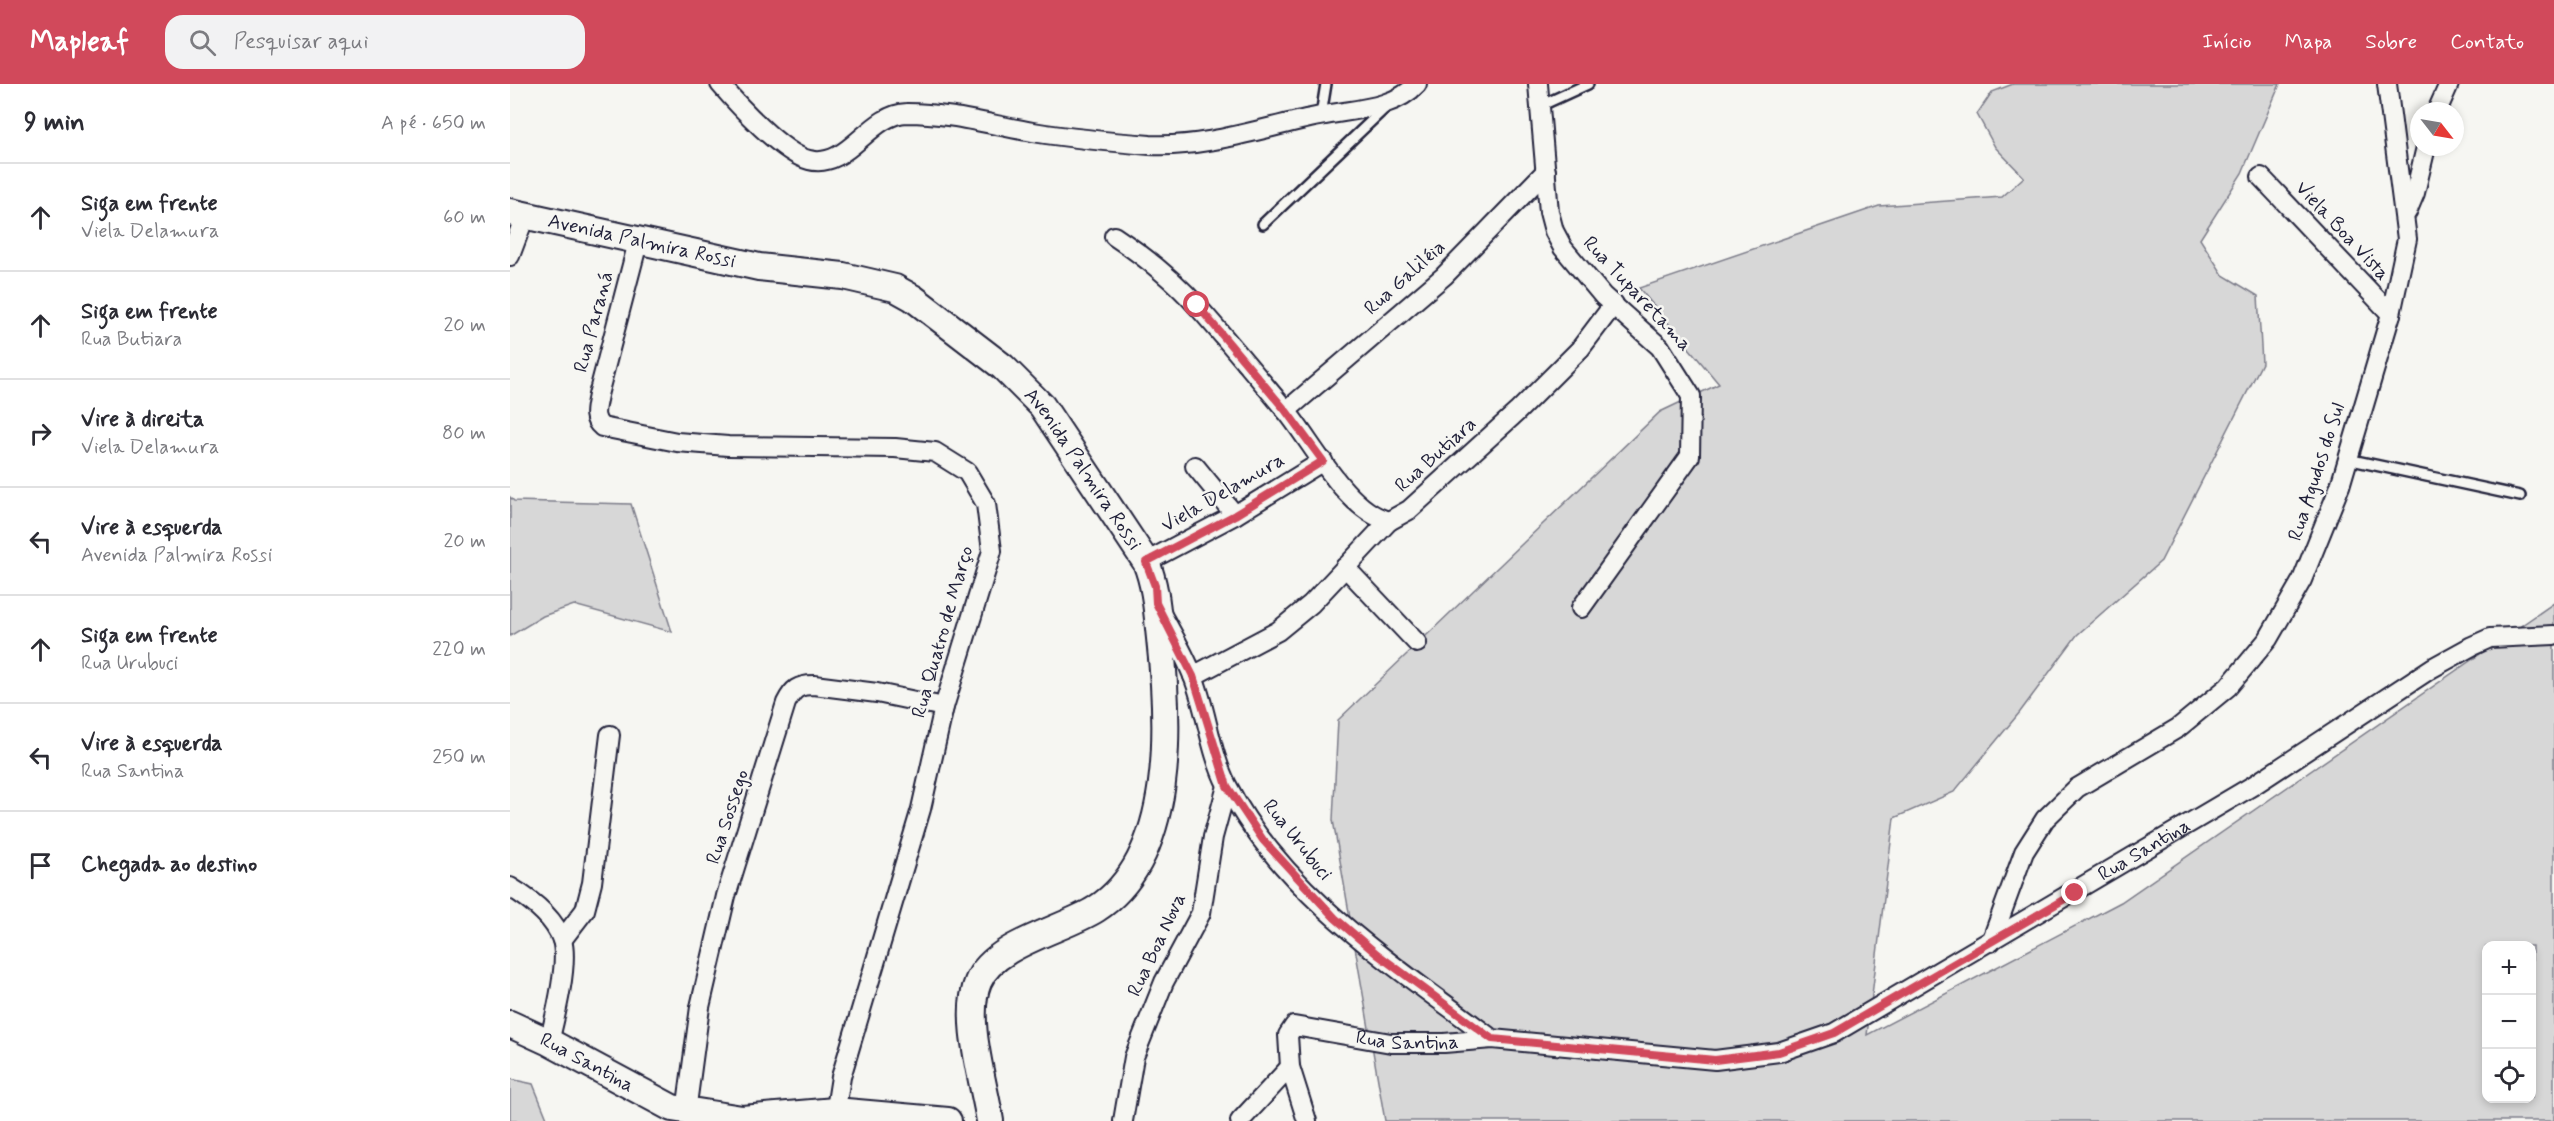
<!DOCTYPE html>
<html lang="pt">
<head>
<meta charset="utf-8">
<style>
	:root { --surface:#fff; --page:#f2f2f3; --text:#2b2b33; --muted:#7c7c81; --line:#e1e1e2; --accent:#d1495b }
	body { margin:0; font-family:Mynerve,sans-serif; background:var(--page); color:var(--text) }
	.controls { position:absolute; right:18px; bottom:18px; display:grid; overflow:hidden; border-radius:12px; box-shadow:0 3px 9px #0003 }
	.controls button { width:54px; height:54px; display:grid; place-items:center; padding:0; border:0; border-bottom:2px solid var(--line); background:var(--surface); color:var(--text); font:30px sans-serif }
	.compass { position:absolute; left:1900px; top:18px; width:54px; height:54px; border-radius:50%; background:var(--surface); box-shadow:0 3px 9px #0003; rotate:121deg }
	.stop { position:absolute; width:18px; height:18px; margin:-14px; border:4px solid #d1495b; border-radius:50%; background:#fff }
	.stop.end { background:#d1495b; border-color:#fff; box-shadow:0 2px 6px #0008 }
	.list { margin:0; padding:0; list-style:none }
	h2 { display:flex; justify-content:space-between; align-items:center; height:78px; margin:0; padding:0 24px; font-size:26px }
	h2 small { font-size:20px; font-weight:400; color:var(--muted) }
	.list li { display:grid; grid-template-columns:39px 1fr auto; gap:18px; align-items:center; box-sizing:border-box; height:108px; padding:0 24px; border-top:2px solid var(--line) }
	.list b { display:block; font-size:22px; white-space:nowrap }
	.list p { margin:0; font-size:20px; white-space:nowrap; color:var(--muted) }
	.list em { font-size:20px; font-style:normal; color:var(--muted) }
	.icon { flex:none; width:33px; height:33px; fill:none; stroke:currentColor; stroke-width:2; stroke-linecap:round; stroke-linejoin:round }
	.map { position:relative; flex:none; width:2044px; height:1037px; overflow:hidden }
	header { display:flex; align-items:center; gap:36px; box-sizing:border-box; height:84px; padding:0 30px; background:var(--accent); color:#fff }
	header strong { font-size:28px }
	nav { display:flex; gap:33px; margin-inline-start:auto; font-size:21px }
	.search { width:420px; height:54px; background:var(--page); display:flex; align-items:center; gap:15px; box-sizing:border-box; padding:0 21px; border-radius:18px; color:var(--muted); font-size:22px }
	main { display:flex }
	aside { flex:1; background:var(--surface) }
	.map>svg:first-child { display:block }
</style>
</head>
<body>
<header>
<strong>Mapleaf</strong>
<div class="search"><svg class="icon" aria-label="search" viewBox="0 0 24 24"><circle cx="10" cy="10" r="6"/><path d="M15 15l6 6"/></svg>Pesquisar aqui</div>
<nav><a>Início</a><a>Mapa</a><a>Sobre</a><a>Contato</a></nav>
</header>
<main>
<aside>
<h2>9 min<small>A pé · 650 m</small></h2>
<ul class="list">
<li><svg class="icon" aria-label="ahead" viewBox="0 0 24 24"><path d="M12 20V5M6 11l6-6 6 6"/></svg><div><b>Siga em frente</b><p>Viela Delamura</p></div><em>60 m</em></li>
<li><svg class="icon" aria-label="ahead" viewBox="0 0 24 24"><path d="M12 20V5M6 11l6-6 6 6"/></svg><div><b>Siga em frente</b><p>Rua Butiara</p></div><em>20 m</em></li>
<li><svg class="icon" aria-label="right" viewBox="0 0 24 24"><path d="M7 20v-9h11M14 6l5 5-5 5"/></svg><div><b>Vire à direita</b><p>Viela Delamura</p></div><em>80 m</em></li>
<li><svg class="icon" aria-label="left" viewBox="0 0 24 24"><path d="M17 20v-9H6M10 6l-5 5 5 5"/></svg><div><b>Vire à esquerda</b><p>Avenida Palmira Rossi</p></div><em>20 m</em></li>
<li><svg class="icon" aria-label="ahead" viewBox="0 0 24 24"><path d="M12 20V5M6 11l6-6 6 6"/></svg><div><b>Siga em frente</b><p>Rua Urubuci</p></div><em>220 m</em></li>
<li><svg class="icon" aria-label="left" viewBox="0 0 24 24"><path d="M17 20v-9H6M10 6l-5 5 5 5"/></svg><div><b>Vire à esquerda</b><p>Rua Santina</p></div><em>250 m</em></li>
<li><svg class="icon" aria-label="arrive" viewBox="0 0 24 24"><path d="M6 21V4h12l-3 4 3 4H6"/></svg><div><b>Chegada ao destino</b></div></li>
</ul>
</aside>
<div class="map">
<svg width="2044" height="1037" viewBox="0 0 2044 1037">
	<rect width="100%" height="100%" fill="#f6f6f2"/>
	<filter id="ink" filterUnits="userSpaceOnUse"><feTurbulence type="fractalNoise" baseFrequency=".0167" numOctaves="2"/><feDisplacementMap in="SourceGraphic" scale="12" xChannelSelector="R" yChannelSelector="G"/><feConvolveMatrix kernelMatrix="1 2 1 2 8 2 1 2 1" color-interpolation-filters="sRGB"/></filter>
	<g filter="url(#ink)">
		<g fill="#d7d7d7" stroke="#7c7c89" stroke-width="1.5" fill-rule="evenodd">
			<path d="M1503,0h267l-38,89 -42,66 23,36 35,21 4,67 -101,198 -84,74 -57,77 -66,80 -60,26 -27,217 254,-133 433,-299v518h-1169l-52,-301 5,-100 322,-308 59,-28 -80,-96 240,-82 123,-9 22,-20 -29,-30 -18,-33 15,-22zM1976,862h46v152h-46z"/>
			<polygon points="0,413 4,417 121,420 162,548 64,521 33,532 0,552"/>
			<polygon points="0,995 23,1000 38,1037 0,1037"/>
		</g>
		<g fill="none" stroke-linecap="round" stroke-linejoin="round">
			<g stroke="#22223b" stroke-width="14">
				<g id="lane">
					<polyline points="1030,22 1078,0"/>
					<polyline points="811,31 816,0"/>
					<polyline points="753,140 876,23"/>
					<polyline points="1837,375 2010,412"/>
				</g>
			</g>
			<g stroke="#22223b" stroke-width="22">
				<g id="street">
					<path d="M210,0c17,20 63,70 89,76 39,10 60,-46 98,-47 43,0 84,12 126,19 38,6 78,10 117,13 57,3 114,-18 170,-29 32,-7 73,-6 97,-32"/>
					<polyline points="1028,0 1039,128 1044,147 1053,164 1093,212 1150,263 1181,312 1180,372 1071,524"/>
					<polyline points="1927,27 1939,0"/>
					<polyline points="1751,93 1881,230"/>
					<polyline points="1897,128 1905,109 1916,63"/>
					<path d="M604,152c30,20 60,44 84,71 30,34 60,70 89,105 26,32 60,99 102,109l20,-11 108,-98 63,-63 34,-45"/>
					<path d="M128,158l-40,153c-2,12 -7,23 4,32l75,15 51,4 167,2 40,4 32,20 19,32 6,47 -48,156 -23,102 -80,268 -7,44"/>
					<polyline points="0,172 15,132"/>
					<polyline points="776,327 934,192 1036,87"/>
					<polyline points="685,382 725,431"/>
					<polyline points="636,478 725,431 813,377"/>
					<polyline points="835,483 907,559"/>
					<path d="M652,531c11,20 23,40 31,61 14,35 17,76 34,109 56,110 170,182 265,254"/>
					<polyline points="683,592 768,547 801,520 879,437"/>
					<path d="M0,803c20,12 44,30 52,53 7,23 -7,78 -13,102"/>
					<polyline points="52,856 75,826 82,799 100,651"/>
					<polyline points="1481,858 1514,768 1535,735 1567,704 1668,644 1718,603 1758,555 1792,496 1830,402 1881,230 1897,155 1877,0"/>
					<path d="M176,1028l14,-105 26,-111 60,-193c7,-14 12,-18 28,-18l63,8 67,14"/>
					<polyline points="613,1037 624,973 654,898 691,829 703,753 717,702"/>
					<polyline points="730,1037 780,983"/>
					<path id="s1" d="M797,1037l-17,-54 -2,-32 6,-9 97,17h53l48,-4 223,21 64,-8 55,-19 420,-248 178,-117 40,-22 18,-8 64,-3"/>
				</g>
			</g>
			<g stroke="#22223b" stroke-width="30">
				<g id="secondary">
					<path id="s2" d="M0,128l249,55 84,9 52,12 18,10 90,69 39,39 104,156c10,25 11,49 14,76 9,82 17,219 -64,271 -33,21 -103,35 -118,73 -15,36 6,100 12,139"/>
					<path id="s3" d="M0,940l39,18 123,66 70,11 93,-8 113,10"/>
				</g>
			</g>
			<use href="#lane" stroke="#f6f6f2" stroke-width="9"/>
			<use href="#street" stroke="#f6f6f2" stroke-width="18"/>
			<use href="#secondary" stroke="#f6f6f2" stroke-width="26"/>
		</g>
	</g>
	<g fill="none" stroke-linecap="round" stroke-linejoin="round" filter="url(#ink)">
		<polyline stroke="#d1495b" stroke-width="8" points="687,221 776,327 813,377 725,431 636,478 645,502 646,519 683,592 717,702 753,756 825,834 867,870 982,955 1205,976 1269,968 1324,949 1565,809"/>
	</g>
	<g text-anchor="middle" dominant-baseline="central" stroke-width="5" stroke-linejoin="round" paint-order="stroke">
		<g font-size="20" fill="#22223b" stroke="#f6f6f2">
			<text transform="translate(1832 147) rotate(47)">Viela Boa Vista</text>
			<text stroke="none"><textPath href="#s2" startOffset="135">Avenida Palmira Rossi</textPath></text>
			<text transform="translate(895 194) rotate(-42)">Rua Galiléia</text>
			<text transform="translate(1127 210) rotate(47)">Rua Tuparetama</text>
			<text transform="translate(84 238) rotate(-75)">Rua Paraná</text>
			<text transform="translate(926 371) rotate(-42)">Rua Butiara</text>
			<text stroke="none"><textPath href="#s2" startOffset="657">Avenida Palmira Rossi</textPath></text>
			<text transform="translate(1807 388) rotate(-72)">Rua Agudos do Sul</text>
			<text transform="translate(713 409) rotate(-30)">Viela Delamura</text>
			<text transform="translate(433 548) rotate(-74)">Rua Quatro de Março</text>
			<text transform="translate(218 733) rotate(-72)">Rua Sossego</text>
			<text transform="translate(787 756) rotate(51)">Rua Urubuci</text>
			<text stroke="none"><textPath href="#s1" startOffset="1006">Rua Santina</textPath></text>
			<text transform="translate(647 861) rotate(-65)">Rua Boa Nova</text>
			<text stroke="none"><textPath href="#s1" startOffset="214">Rua Santina</textPath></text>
			<text stroke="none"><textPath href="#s3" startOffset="86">Rua Santina</textPath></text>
		</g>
	</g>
</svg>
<div class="controls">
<button>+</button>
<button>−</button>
<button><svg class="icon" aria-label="locate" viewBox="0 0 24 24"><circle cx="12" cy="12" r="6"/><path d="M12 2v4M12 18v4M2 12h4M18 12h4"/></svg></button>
</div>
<svg class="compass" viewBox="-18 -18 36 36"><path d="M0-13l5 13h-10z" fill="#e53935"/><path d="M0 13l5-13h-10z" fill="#7c7c81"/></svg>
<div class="stop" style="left:687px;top:221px"></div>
<div class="stop end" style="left:1565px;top:809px"></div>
</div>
</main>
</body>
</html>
